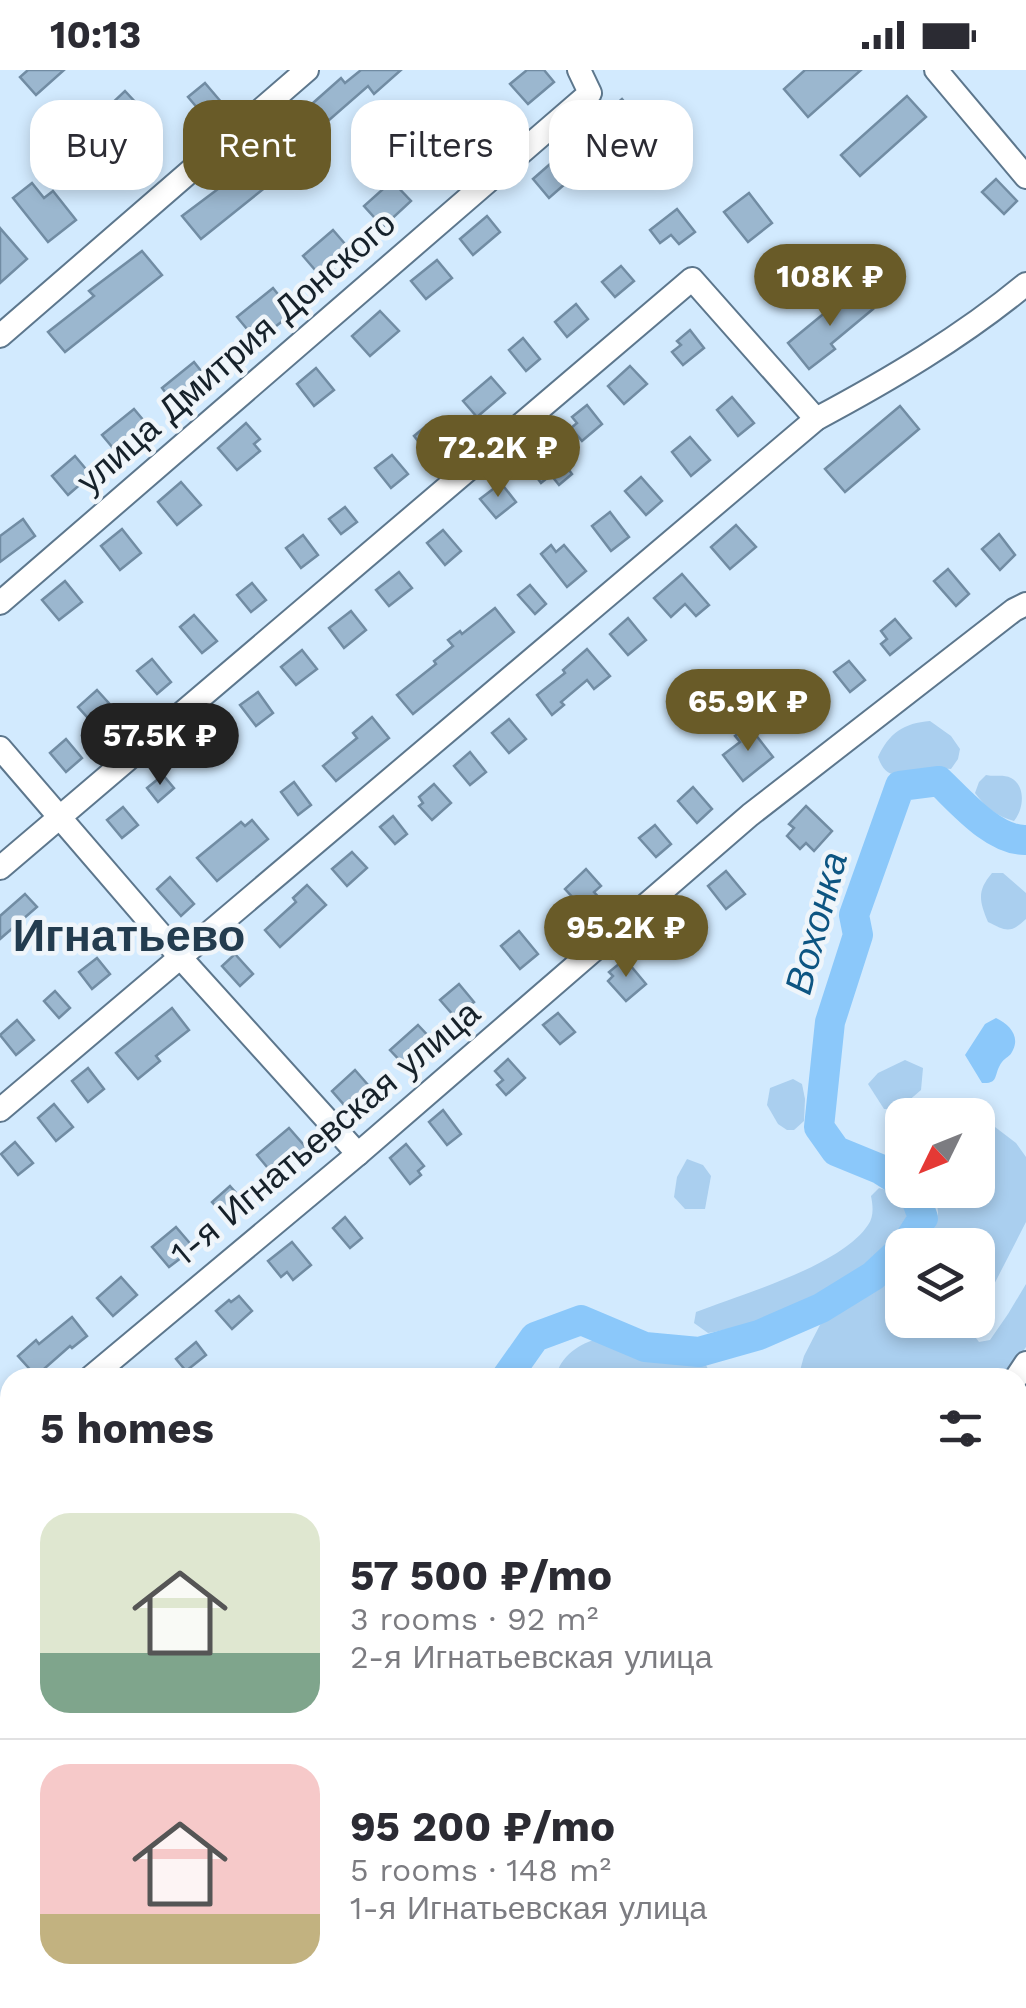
<!DOCTYPE html>
<html lang="en">
<head>
<meta charset="utf-8">
<style>
  body { margin:0; font-family:"Work Sans",sans-serif; background:#f2f2f3; color:#2b2b33; height:100vh; display:flex; flex-direction:column; font-size:38px; white-space:nowrap }
  * { box-sizing:border-box; margin:0 }
  p { font-size:32px; color:#7c7c81 }
  .icon { flex:none; width:55px; height:55px; fill:none; stroke:currentColor; stroke-width:2; stroke-linecap:round; stroke-linejoin:round }
  .map { position:relative; flex:1; overflow:hidden }
  .sheet { position:absolute; left:0px; top:1298px; width:1028px; height:642px; display:flex; flex-direction:column; background:#fff; border-radius:30px 30px 0 0; box-shadow:0 5px 15px #0003 }
  .sheet>* { flex:none }
  .hud { position:absolute; left:30px; top:30px; width:968px; height:90px; display:flex; gap:20px }
  .needle { width:65px; rotate:227deg }
  .tools { position:absolute; left:885px; top:1028px; display:grid; gap:20px }
  .tools a { display:grid; place-items:center; width:110px; height:110px; border-radius:20px; background:#fff; box-shadow:0 5px 15px #0003; font-size:50px }
  .price { position:absolute; translate:-50% -85px; padding:0 22px; border-radius:35px; background:#695b28; color:#fff; font-size:32px; line-height:65px; filter:drop-shadow(0 2px 5px #0008) }
  .price::after { content:''; position:absolute; left:50%; top:60px; width:30px; height:22px; margin-left:-15px; background:inherit; clip-path:polygon(0 0,100% 0,50% 100%) }
  .price.active { background:#222; color:#fff }
  ul { padding:0; list-style:none }
  li { display:flex; align-items:center; gap:30px; height:250px; padding:0 40px }
  li+li { border-top:2px solid #e1e1e2 }
  li span { display:grid; place-items:center; flex:none; width:280px; height:200px; border-radius:30px; color:#555 }
  li>.icon { margin-inline-start:auto }
  span .icon { width:120px; height:120px; fill:#fffc; stroke-width:1 }
  li b { font-size:42px }
  h2 { display:flex; justify-content:space-between; align-items:center; height:120px; padding:0 40px; font-size:42px }
  .chip { padding:0 35px; border-radius:30px; background:#fff; box-shadow:0 5px 15px #0003; font-size:35px; line-height:90px }
  .chip.active { background:#695b28; color:#fff }
  .status { display:flex; justify-content:space-between; align-items:center; height:70px; padding:0 50px; background:#fff; direction:ltr }
  .status svg { height:28px; fill:currentColor }
  .map>svg:first-child { display:block }
  .green { fill:#aacfef }
  .water { fill:#8bc8fa }
  .lines { fill:none; stroke-linecap:round; stroke-linejoin:round }
  .river { stroke:#8bc8fa; stroke-width:30 }
  .building { fill:#9bb7cf; stroke:#718ca3; stroke-width:2.5 }
  .minor-casing { stroke:#5d778d; stroke-width:26 }
  .minor { stroke:#fff; stroke-width:22 }
  .labels { text-anchor:middle; dominant-baseline:central; stroke-width:9; stroke-linejoin:round; paint-order:stroke }
  .street-label { font-size:35px; fill:#16212a; stroke:#eff5fa }
  .water-label { font-size:38px; font-style:italic; fill:#0d5582; stroke:#eff5fa }
  .district-label { font-size:45px; font-weight:bold; fill:#233c4f; stroke:#eff5fa }
</style>
</head>
<body>
<div class="status"><b>10:13</b><svg viewBox="0 0 49 12"><path d="M0 12V9h3v3zM5 12V6h3v6zM10 12V3h3v9zM15 12V0h3v12zM26 1h20v11H26zM47 4h2v5h-2z"/></svg></div>
<div class="map">
<svg width="1026" height="1938" viewBox="0 0 1026 1938">
  <rect width="100%" height="100%" fill="#d2eafe"/>
  <g class="green">
    <path d="M930,651L951,666L960,679L958,689L951,699C943,698 935,698 926,699C904,703 887,714 878,687C889,663 904,653 930,651Z"/>
    <path d="M986,705C995,707 1004,704 1011,708C1026,716 1024,739 1014,751C997,746 986,738 975,723L979,712Z"/>
    <path d="M992,803H1003L1026,823V849C1010,864 1006,861 988,852C979,830 977,821 992,803Z"/>
    <polygon points="905,990 923,998 921,1020 899,1039 884,1039 868,1014 878,1003"/>
    <polygon points="793,1009 802,1014 805,1029 804,1051 794,1060 787,1060 778,1054 767,1035 770,1018"/>
    <path d="M995,1057L1016,1073L1026,1087V1152L982,1238L973,1264L979,1272L990,1270L1008,1244L1026,1214V1277L1004,1307L798,1308L804,1286L821,1253L902,1195V1250H978V1175H924C939,1154 943,1144 931,1120H978V1059Z"/>
    <polygon points="687,1089 703,1095 711,1106 705,1139 685,1139 674,1127 677,1107"/>
    <path d="M879,1118L903,1125C904,1130 907,1135 907,1140C909,1174 839,1215 813,1229C785,1244 739,1258 708,1263L694,1253L696,1242C742,1224 841,1196 868,1155C874,1147 873,1136 871,1126Z"/>
    <path d="M600,1268L664,1293L703,1289L712,1307H556C560,1286 580,1273 600,1268Z"/>
    <polygon points="1018,1446 1026,1454 1026,1820 1018,1810"/>
    <rect x="0" y="1676" width="10" height="63"/>
    <polygon points="0,1795 10,1796 10,1859 0,1857"/>
    <polygon points="104,1930 228,1930 226,1938 101,1938"/>
    <polygon points="269,1930 359,1930 353,1938 271,1938"/>
  </g>
  <path class="water" d="M996,948C1009,954 1020,966 1013,980C1010,987 1006,987 1002,992C993,1004 1000,1014 982,1013L965,985L985,954Z"/>
  <g class="lines">
    <g class="river">
      <path d="M902,1113L880,1099L836,1081L819,1057L830,952L858,865L854,845L900,716L939,711C961,732 994,771 1026,770"/>
      <polyline points="906,1175 923,1148 913,1120"/>
      <polyline points="506,1308 535,1267 581,1250 645,1277 699,1282 759,1265 821,1238 873,1206 902,1179"/>
      <polyline points="0,1823 10,1825"/>
    </g>
  </g>
  <g class="building">
    <polygon points="28,0 64,0 36,25 20,7"/>
    <polygon points="361,0 401,0 374,24 368,16 328,51 313,33 341,8 345,13"/>
    <polygon points="527,0 544,0 554,12 528,34 510,14"/>
    <polygon points="805,0 861,0 808,47 784,19"/>
    <polygon points="205,13 222,33 205,47 188,27"/>
    <polygon points="125,21 137,34 120,49 109,36"/>
    <polygon points="907,26 926,47 860,106 841,85"/>
    <polygon points="622,29 646,58 627,74 604,44"/>
    <polygon points="452,54 476,81 457,97 451,91 443,99 425,78"/>
    <polygon points="558,87 574,106 549,128 533,109"/>
    <polygon points="250,95 267,116 201,169 182,146"/>
    <polygon points="996,109 1017,131 1004,144 982,122"/>
    <polygon points="392,111 411,131 383,157 364,136"/>
    <polygon points="32,113 44,128 53,121 76,150 48,172 13,128"/>
    <polygon points="749,123 772,153 748,172 724,142"/>
    <polygon points="677,139 695,162 679,174 671,165 660,173 650,160"/>
    <polygon points="487,146 500,162 473,185 460,169"/>
    <polygon points="0,158 27,189 0,213"/>
    <polygon points="333,160 352,182 322,208 303,186"/>
    <polygon points="142,181 162,205 65,282 48,262 94,226 89,221"/>
    <polygon points="437,190 452,208 426,229 411,211"/>
    <polygon points="621,196 634,211 615,227 602,212"/>
    <polygon points="273,218 293,243 267,263 262,257 252,265 237,247"/>
    <polygon points="855,218 873,239 831,274 835,279 809,299 788,273"/>
    <polygon points="576,234 588,249 567,267 555,252"/>
    <polygon points="380,241 399,261 370,286 352,266"/>
    <polygon points="690,260 704,278 683,295 672,282 681,275 677,271"/>
    <polygon points="523,268 540,289 526,301 509,280"/>
    <polygon points="194,292 209,311 176,336 162,318"/>
    <polygon points="630,296 647,314 624,334 608,316"/>
    <polygon points="316,298 334,320 314,336 297,314"/>
    <polygon points="491,307 505,323 477,347 463,331"/>
    <polygon points="732,327 754,353 738,366 717,340"/>
    <polygon points="587,335 602,354 582,371 571,358 577,353 572,347"/>
    <polygon points="900,336 919,359 845,422 825,399"/>
    <polygon points="134,339 150,358 118,384 102,365"/>
    <polygon points="432,351 448,372 430,386 414,366"/>
    <polygon points="246,353 260,369 254,374 260,381 237,400 218,378"/>
    <polygon points="690,367 710,390 691,406 672,382"/>
    <polygon points="547,371 572,404 559,415 551,405 541,413 523,389"/>
    <polygon points="392,385 408,404 391,418 375,398"/>
    <polygon points="75,386 91,405 68,425 52,406"/>
    <polygon points="641,407 662,431 646,445 625,421"/>
    <polygon points="181,412 201,435 177,455 158,432"/>
    <polygon points="501,413 516,432 496,448 480,429"/>
    <polygon points="345,437 357,452 341,464 329,449"/>
    <polygon points="610,442 629,467 611,481 592,456"/>
    <polygon points="23,449 35,466 0,492 0,466"/>
    <polygon points="736,455 756,477 730,499 711,477"/>
    <polygon points="122,459 141,483 120,500 101,476"/>
    <polygon points="443,460 461,481 445,495 427,473"/>
    <polygon points="999,464 1015,485 1000,500 982,479"/>
    <polygon points="303,465 318,485 301,498 286,478"/>
    <polygon points="551,475 556,482 564,475 586,501 567,517 541,484"/>
    <polygon points="948,499 969,524 956,536 934,511"/>
    <polygon points="399,502 412,518 389,536 376,520"/>
    <polygon points="682,504 709,535 696,546 685,534 671,547 654,528"/>
    <polygon points="65,511 82,532 59,550 42,530"/>
    <polygon points="252,513 266,530 251,542 237,525"/>
    <polygon points="530,515 546,534 535,544 518,525"/>
    <polygon points="495,538 514,562 413,644 397,625 436,594 434,591 453,576 448,570 460,561 462,564"/>
    <polygon points="351,541 366,560 344,578 329,558"/>
    <polygon points="194,545 217,571 202,583 180,557"/>
    <polygon points="628,548 646,570 628,585 610,564"/>
    <polygon points="895,549 911,568 890,585 881,574 887,569 881,561"/>
    <polygon points="587,579 610,606 594,619 587,610 561,632 564,635 552,645 537,625 565,603 563,600"/>
    <polygon points="302,580 317,599 296,615 281,597"/>
    <polygon points="152,589 171,612 157,624 137,601"/>
    <polygon points="849,591 865,610 850,622 834,602"/>
    <polygon points="97,620 125,651 106,668 78,637"/>
    <polygon points="258,622 273,643 256,656 240,635"/>
    <polygon points="802,625 818,646 804,657 788,636"/>
    <polygon points="372,647 389,668 336,711 323,696 357,668 353,663"/>
    <polygon points="509,649 526,669 509,683 492,663"/>
    <polygon points="748,655 773,687 743,711 723,685 740,672 735,666"/>
    <polygon points="207,665 221,679 206,694 192,679"/>
    <polygon points="66,669 82,688 66,702 50,683"/>
    <polygon points="470,682 486,702 470,715 454,696"/>
    <polygon points="163,705 174,718 158,732 147,718"/>
    <polygon points="294,712 311,735 298,745 281,722"/>
    <polygon points="434,714 451,733 432,750 419,736 423,733 419,727"/>
    <polygon points="693,717 712,739 697,753 678,731"/>
    <polygon points="806,736 832,761 814,781 806,773 800,779 787,766 794,758 789,754"/>
    <polygon points="123,737 138,755 122,768 107,750"/>
    <polygon points="393,746 407,764 395,774 380,757"/>
    <polygon points="252,750 268,769 217,811 197,788 241,752 245,756"/>
    <polygon points="655,755 671,774 656,787 639,768"/>
    <polygon points="352,782 367,798 347,816 332,799"/>
    <polygon points="586,799 601,816 594,822 602,831 588,844 565,819"/>
    <polygon points="726,801 745,824 726,839 708,816"/>
    <polygon points="170,807 194,834 181,846 157,819"/>
    <polygon points="307,815 326,835 280,877 265,860 296,832 293,828"/>
    <polygon points="25,824 37,837 0,869 0,846"/>
    <polygon points="680,845 696,863 672,884 656,865"/>
    <polygon points="519,861 538,884 520,899 501,876"/>
    <polygon points="235,884 253,904 240,916 222,896"/>
    <polygon points="97,888 110,904 92,919 79,902"/>
    <polygon points="625,889 646,914 626,931 608,911 613,906 609,902"/>
    <polygon points="459,914 474,932 469,936 474,943 461,954 440,930"/>
    <polygon points="55,921 70,938 59,948 44,931"/>
    <polygon points="172,938 189,960 156,986 160,991 138,1009 116,983"/>
    <polygon points="558,943 575,962 560,974 543,955"/>
    <polygon points="17,950 34,970 16,985 0,965"/>
    <polygon points="418,955 434,972 406,997 390,980"/>
    <polygon points="508,989 525,1008 506,1025 497,1015 503,1010 495,1001"/>
    <polygon points="88,998 104,1019 88,1032 72,1011"/>
    <polygon points="355,1000 376,1024 352,1044 332,1021"/>
    <polygon points="54,1034 73,1057 56,1071 38,1048"/>
    <polygon points="443,1040 461,1064 447,1075 429,1052"/>
    <polygon points="289,1058 309,1081 277,1109 257,1085"/>
    <polygon points="15,1072 33,1093 18,1105 1,1084"/>
    <polygon points="406,1074 424,1096 418,1101 421,1105 410,1114 390,1088"/>
    <polygon points="230,1116 245,1133 227,1149 212,1132"/>
    <polygon points="345,1147 362,1168 350,1178 333,1158"/>
    <polygon points="176,1157 194,1178 169,1197 152,1177"/>
    <polygon points="292,1172 311,1195 293,1210 287,1202 281,1207 268,1191"/>
    <polygon points="121,1207 137,1225 113,1246 97,1228"/>
    <polygon points="239,1226 252,1241 232,1259 216,1241 229,1230 231,1232"/>
    <polygon points="72,1247 87,1266 72,1278 70,1276 36,1306 18,1286 36,1270 39,1274"/>
    <polygon points="196,1272 206,1285 186,1301 176,1289"/>
  </g>
  <g class="lines">
    <g class="minor-casing">
      <g id="minor">
        <polyline points="936,0 1026,107"/>
        <polyline points="0,266 307,0"/>
        <polyline points="0,533 590,23 579,0"/>
        <polyline points="0,678 180,887 358,1084"/>
        <polyline points="0,798 692,209 816,349"/>
        <path d="M0,1040L816,349C889,310 962,267 1026,214"/>
        <polyline points="90,1308 358,1084 750,745 1014,540 1026,534"/>
        <polyline points="1016,1308 1026,1293"/>
        <polyline points="0,1383 10,1374"/>
      </g>
    </g>
    <use href="#minor" class="minor"/>
  </g>
  <g class="labels">
    <g class="street-label">
      <text transform="translate(236 282) rotate(-41)">улица Дмитрия Донского</text>
      <text transform="translate(325 1063) rotate(-40)">1-я Игнатьевская улица</text>
    </g>
    <g class="water-label">
      <text transform="translate(816 853) rotate(-75)">Вохонка</text>
    </g>
    <g class="district-label">
      <text x="129" y="865">Игнатьево</text>
    </g>
  </g>
</svg>
<div class="tools">
<a><svg class="needle" viewBox="-14 -14 28 28"><path d="M0-13l5 13h-10z" fill="#e53935"/><path d="M0 13l5-13h-10z" fill="#7c7c81"/></svg></a>
<a><svg class="icon" aria-label="layers" viewBox="0 0 24 24"><path d="M12 4l9 5-9 5-9-5zM3 14l9 5 9-5"/></svg></a>
</div>
<b class="price" style="left:830px;top:259px">108K ₽</b>
<b class="price" style="left:498px;top:430px">72.2K ₽</b>
<b class="price" style="left:748px;top:684px">65.9K ₽</b>
<b class="price active" style="left:160px;top:718px">57.5K ₽</b>
<b class="price" style="left:626px;top:910px">95.2K ₽</b>
<div class="hud">
<a class="chip">Buy</a>
<a class="chip active">Rent</a>
<a class="chip">Filters</a>
<a class="chip">New</a>
</div>
<section class="sheet">
<h2>5 homes<svg class="icon" aria-label="filters" viewBox="0 0 24 24"><path d="M4 7h16M4 17h16"/><circle cx="9" cy="7" r="2"/><circle cx="15" cy="17" r="2"/></svg></h2>
<ul>
<li><span style="background:linear-gradient(#dfe7d0 70%,#7fa58c 0)"><svg class="icon" aria-label="home" viewBox="0 0 24 24"><path d="M3 11l9-7 9 7M6 9v11h12V9"/></svg></span><div><b>57 500 ₽/mo</b><p>3 rooms · 92 m²</p><p>2-я Игнатьевская улица</p></div></li>
<li><span style="background:linear-gradient(#f6c9c9 75%,#c2b280 0)"><svg class="icon" aria-label="home" viewBox="0 0 24 24"><path d="M3 11l9-7 9 7M6 9v11h12V9"/></svg></span><div><b>95 200 ₽/mo</b><p>5 rooms · 148 m²</p><p>1-я Игнатьевская улица</p></div></li>
</ul>
</section>
</div>
</body>
</html>
